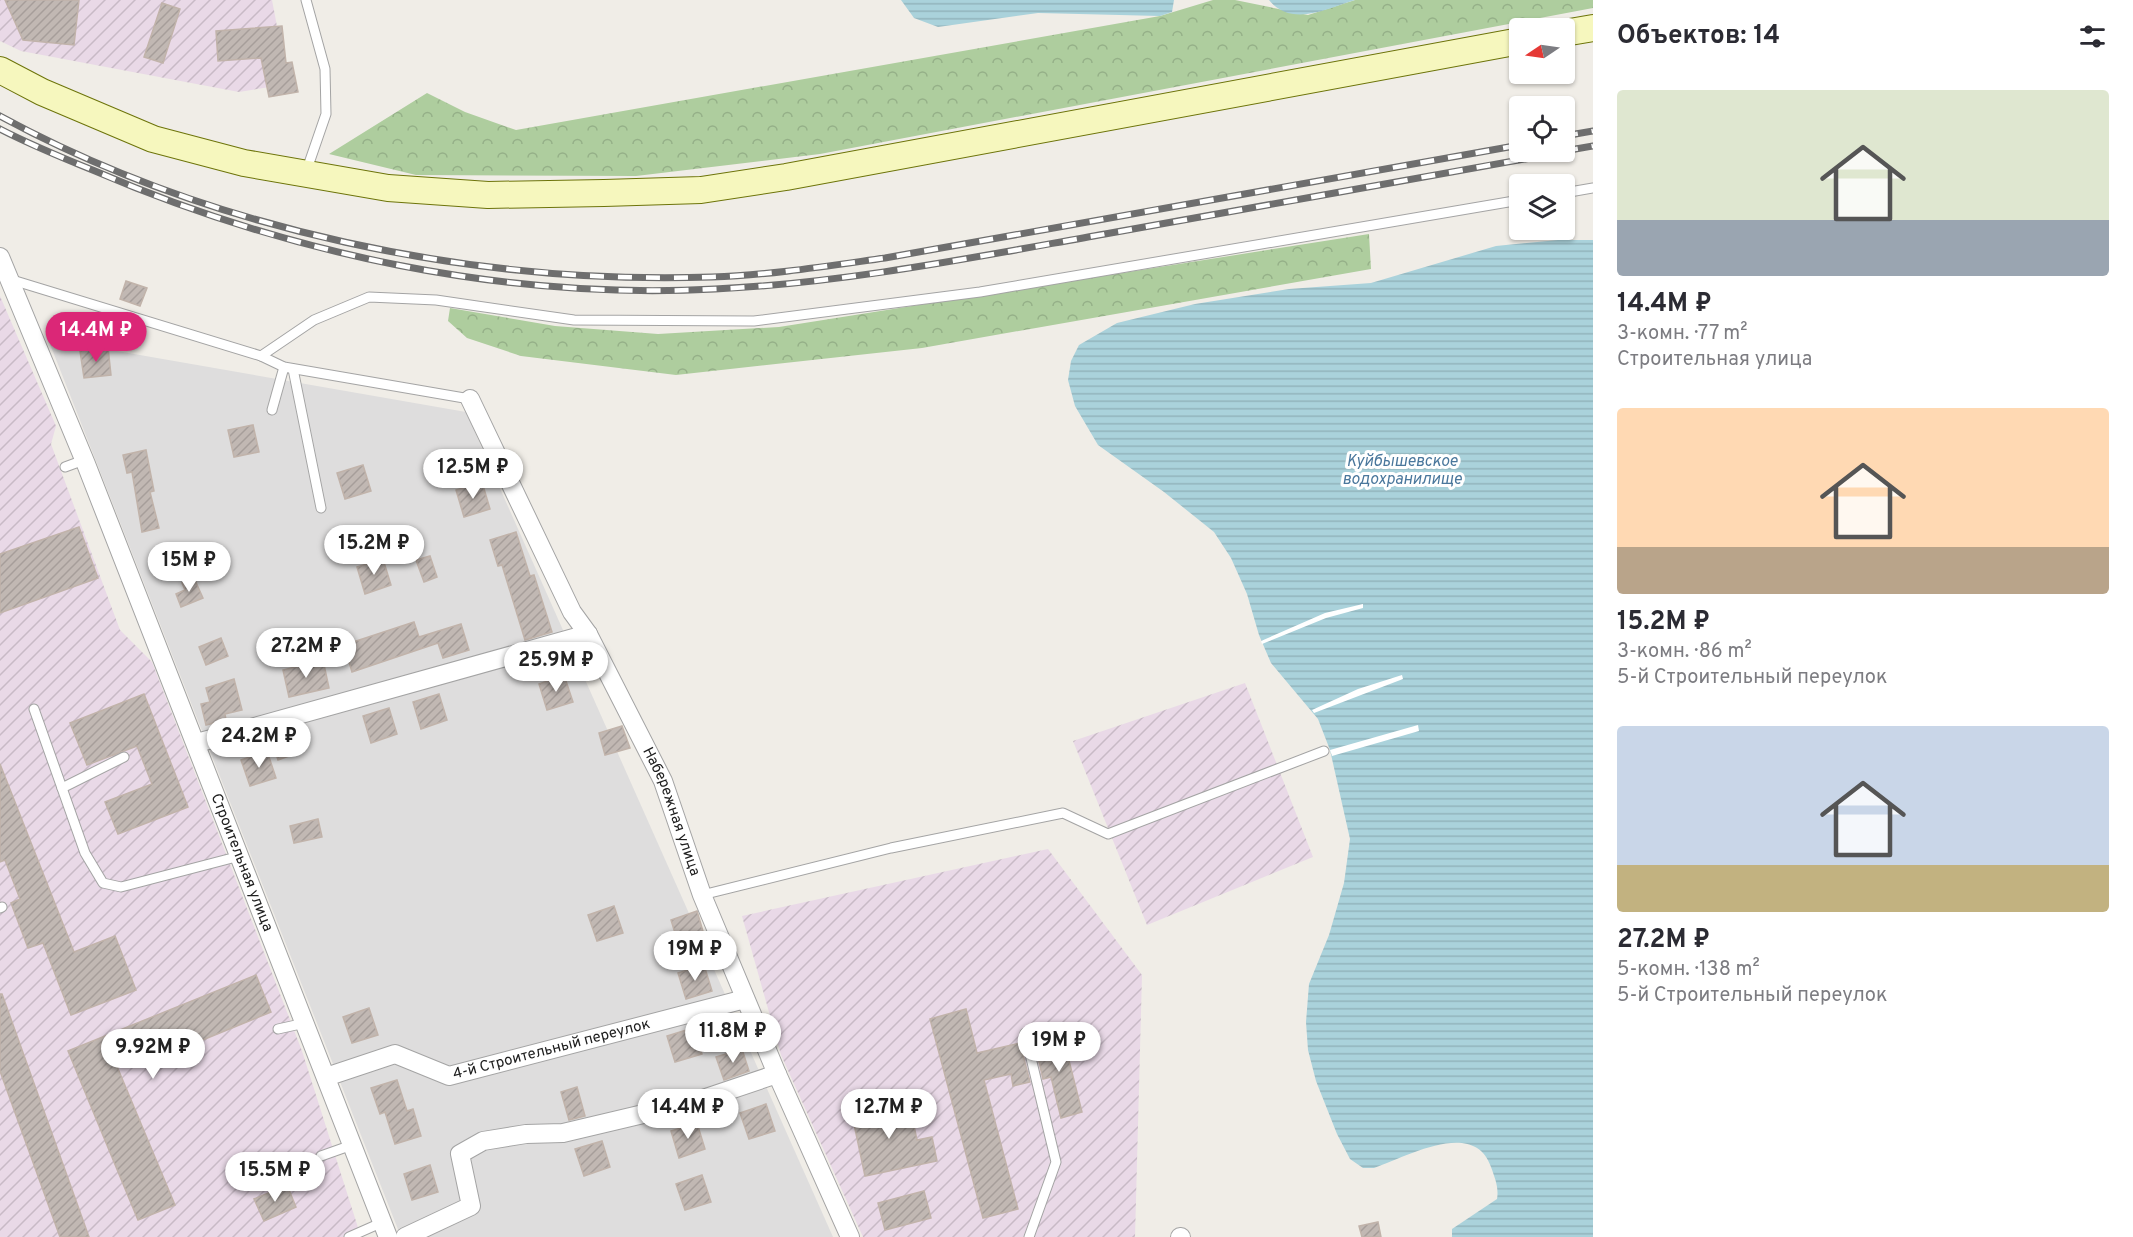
<!DOCTYPE html>
<html lang="ru">
<head>
<meta charset="utf-8">
<style>
  body { margin:0; font-family:Overpass,sans-serif; background:#f2f2f3; color:#2b2b33; height:100vh; display:flex; flex-direction:column; font-size:22px; white-space:nowrap }
  * { box-sizing:border-box; margin:0 }
  p { font-size:20px; color:#7c7c81 }
  .icon { flex:none; width:33px; height:33px; fill:none; stroke:currentColor; stroke-width:2; stroke-linecap:round; stroke-linejoin:round }
  .map { position:relative; flex:1; overflow:hidden }
  .side { display:flex; flex-direction:column; background:#fff; width:540px }
  .side>* { flex:none }
  .needle { width:39px; rotate:257deg }
  .buttons { position:absolute; left:1509px; top:18px; display:grid; gap:12px }
  .buttons a { display:grid; place-items:center; width:66px; height:66px; border-radius:6px; background:#fff; box-shadow:0 2px 4px #0004; font-size:30px }
  .price { position:absolute; translate:-50% -51px; padding:0 14px; border-radius:21px; background:#fff; color:#222; font-size:20px; line-height:39px; filter:drop-shadow(0 2px 3px #0008) }
  .price::after { content:''; position:absolute; left:50%; top:36px; width:18px; height:14px; margin-left:-9px; background:inherit; clip-path:polygon(0 0,100% 0,50% 100%) }
  .price.on { background:#db2777; color:#fff }
  ul { padding:0; list-style:none }
  li { display:grid; align-content:center; gap:12px; height:318px; padding:0 24px }
  li span { display:grid; place-items:center; height:186px; border-radius:6px; color:#555 }
  li>.icon { margin-inline-start:auto }
  span .icon { width:108px; height:108px; fill:#fffc; stroke-width:1 }
  li b { font-size:26px }
  h2 { display:flex; justify-content:space-between; align-items:center; height:72px; padding:0 24px; font-size:26px }
  main { display:flex; flex:1; min-height:0 }
  .map>svg:first-child { display:block }
  .residential { fill:#dedddd }
  .industrial { fill:url(#industrial-furrows) }
  .forest { fill:url(#forest-crowns) }
  .water { fill:url(#water-rules) }
  .pier { fill:#fff }
  .building { fill:url(#building-hatch); stroke:#c1b3aa; stroke-width:1.5 }
  .lines { fill:none; stroke-linecap:round; stroke-linejoin:round }
  .lane-casing { stroke:#a4a4a4; stroke-width:11 }
  .street-casing { stroke:#a4a4a4; stroke-width:20 }
  .secondary-casing { stroke:#6d740a; stroke-width:28 }
  .lane { stroke:#fff; stroke-width:9 }
  .street { stroke:#fff; stroke-width:18 }
  .secondary { stroke:#f6f7be; stroke-width:26 }
  .rail-casing { stroke:#6e6e6e; stroke-width:7 }
  .rail { stroke:#fff; stroke-width:4.5; stroke-dasharray:14; stroke-linecap:butt }
  .labels { text-anchor:middle; dominant-baseline:central; stroke-width:6; stroke-linejoin:round; paint-order:stroke }
  .street-label { font-size:15px; fill:#202020; stroke:#fff }
  .water-label { font-size:16px; font-style:italic; fill:#4a779c; stroke:#fff }
</style>
</head>
<body>
<main>
<div class="map">
<svg width="1593" height="1237" viewBox="0 0 1593 1237">
  <defs>
    <pattern id="industrial-furrows" width="10" height="10" patternUnits="userSpaceOnUse" patternTransform="scale(1.5)"><rect width="10" height="10" fill="#e9d9e7"/><path d="M-1 1l2-2M0 10L10 0M9 11l2-2" fill="none" stroke="#c8bac6"/></pattern>
    <pattern id="forest-crowns" width="20" height="18" patternUnits="userSpaceOnUse" patternTransform="scale(1.5)"><rect width="20" height="18" fill="#aecd9e"/><path d="M2 6a3 3 0 1 1 6 0M12 15a3 3 0 1 1 6 0" fill="none" stroke="#95b088"/></pattern>
    <pattern id="water-rules" width="6" height="5" patternUnits="userSpaceOnUse" patternTransform="scale(1.5)"><rect width="6" height="5" fill="#aad2db"/><path d="M0 2.5h6" fill="none" stroke="#92b4bc"/></pattern>
    <pattern id="building-hatch" width="6" height="6" patternUnits="userSpaceOnUse" patternTransform="scale(1.5)"><rect width="6" height="6" fill="#c1b8b3"/><path d="M-1 1l2-2M0 6l6-6M5 7l2-2" fill="none" stroke="#a69e9a"/></pattern>
  </defs>
  <rect width="100%" height="100%" fill="#f0ede7"/>
  <polygon class="residential" points="48,339 466,412 833,1237 401,1237"/>
  <g class="industrial">
    <polygon points="0,0 272,0 288,84 239,92 21,51 0,41"/>
    <polygon points="0,296 56,426 51,444 120,630 152,662 302,1051 361,1237 0,1237"/>
    <polygon points="1245,683 1313,857 1147,925 1073,741"/>
    <polygon points="1048,849 1142,975 1135,1237 863,1237 781,1055 742,916"/>
  </g>
  <g class="forest">
    <polygon points="1213,0 1235,0 1308,15 1355,0 1593,0 1593,8 820,154 636,176 416,175 329,154 427,93 465,112 516,130 1160,16"/>
    <polygon points="1369,234 1371,269 922,348 676,375 521,356 467,338 448,321 450,308 555,326 658,334 779,327"/>
  </g>
  <g class="water">
    <polygon points="901,0 1174,0 1172,12 1160,16 1038,13 938,27 914,18"/>
    <path d="M1269,0H1355C1328,8 1292,28 1269,0Z"/>
    <path d="M1558,240H1593V1237H1452V1229L1497,1199C1499,1188 1495,1178 1491,1167C1474,1118 1407,1157 1374,1168H1363L1350,1159L1337,1134L1316,1081L1308,1050L1306,1022L1309,984L1329,935L1344,883L1350,839L1330,750L1318,719L1271,663L1259,635L1247,594L1231,558L1214,532L1164,492L1098,445L1075,406L1068,380L1071,361L1079,345L1117,323L1195,304L1289,289L1371,283L1496,246Z"/>
  </g>
  <g class="pier">
    <polygon points="1363,604 1363,608 1326,618 1262,644 1261,641 1325,613"/>
    <polygon points="1402,675 1403,679 1314,713 1312,710 1358,689"/>
    <polygon points="1418,725 1419,731 1332,756 1330,750"/>
  </g>
  <g class="building">
    <polygon points="5,0 79,0 74,45 23,40"/>
    <polygon points="162,3 180,9 163,63 144,57"/>
    <polygon points="282,26 286,63 292,62 298,92 269,97 261,58 218,61 216,31"/>
    <polygon points="126,281 147,288 140,306 120,299"/>
    <polygon points="108,347 111,375 84,378 80,351"/>
    <polygon points="253,425 259,452 234,457 228,430"/>
    <polygon points="146,450 154,491 150,492 159,528 142,532 132,472 127,473 123,455"/>
    <polygon points="363,465 371,491 345,499 337,473"/>
    <polygon points="482,482 490,509 464,517 456,490"/>
    <polygon points="79,527 98,578 0,613 0,554"/>
    <polygon points="516,532 530,576 534,575 552,632 525,640 502,565 498,566 490,540"/>
    <polygon points="430,556 437,577 424,582 416,560"/>
    <polygon points="383,559 391,585 365,594 357,567"/>
    <polygon points="194,578 203,598 181,607 176,594 185,590 182,583"/>
    <polygon points="414,622 419,637 461,624 469,650 443,658 438,643 352,672 344,645"/>
    <polygon points="221,638 228,656 206,665 199,647"/>
    <polygon points="323,660 329,688 289,697 283,670"/>
    <polygon points="564,675 573,702 547,710 539,684"/>
    <polygon points="234,679 242,710 225,714 226,720 206,725 201,704 210,702 206,688"/>
    <polygon points="144,694 188,807 118,834 105,802 152,784 137,746 87,765 70,723"/>
    <polygon points="439,694 447,720 421,729 413,702"/>
    <polygon points="389,708 397,734 371,743 363,716"/>
    <polygon points="622,726 630,748 605,755 599,733"/>
    <polygon points="296,727 303,751 278,760 270,734"/>
    <polygon points="267,751 276,778 250,786 241,760"/>
    <polygon points="0,764 74,952 115,936 136,990 71,1015 43,943 28,948 11,903 20,899 5,860 0,862"/>
    <polygon points="318,819 322,837 294,843 290,826"/>
    <polygon points="614,906 623,933 597,941 588,915"/>
    <polygon points="697,911 705,938 679,946 671,920"/>
    <polygon points="704,965 712,991 686,999 678,973"/>
    <polygon points="256,975 271,1012 166,1055 162,1045 116,1064 175,1205 138,1220 68,1051"/>
    <polygon points="0,994 2,994 89,1237 60,1237 0,1071"/>
    <polygon points="369,1008 378,1035 352,1043 343,1017"/>
    <polygon points="966,1009 977,1053 1020,1043 1030,1082 1013,1086 1011,1074 984,1080 1018,1209 983,1218 930,1019"/>
    <polygon points="693,1028 702,1054 675,1062 667,1036"/>
    <polygon points="1062,1033 1082,1112 1061,1118 1051,1077 1043,1079 1034,1040"/>
    <polygon points="742,1049 749,1071 724,1080 716,1057"/>
    <polygon points="397,1080 407,1111 413,1109 421,1136 395,1144 385,1112 380,1114 371,1088"/>
    <polygon points="577,1087 585,1116 569,1120 561,1092"/>
    <polygon points="890,1101 893,1115 911,1112 917,1140 932,1137 937,1161 865,1176 851,1110"/>
    <polygon points="766,1104 775,1131 749,1139 740,1113"/>
    <polygon points="697,1123 705,1149 679,1158 671,1131"/>
    <polygon points="602,1141 610,1167 584,1176 575,1149"/>
    <polygon points="430,1165 438,1192 412,1200 404,1174"/>
    <polygon points="702,1175 711,1202 685,1210 676,1184"/>
    <polygon points="287,1185 296,1207 264,1221 254,1199"/>
    <polygon points="924,1191 931,1218 885,1230 878,1203"/>
    <polygon points="1378,1222 1381,1237 1362,1237 1359,1226"/>
  </g>
  <g class="lines">
    <g class="lane-casing">
      <g id="lane">
        <polyline points="306,0 325,69 326,114 306,172"/>
        <polyline points="1564,193 1593,188"/>
        <polyline points="9,279 261,356 284,367 470,399"/>
        <polyline points="261,356 314,320 369,297 436,300 574,320 754,321 980,292 1520,200"/>
        <polyline points="293,369 321,508"/>
        <polyline points="272,410 284,367"/>
        <polyline points="65,467 84,460"/>
        <polyline points="34,709 85,853 103,883 121,887 240,856"/>
        <polyline points="62,788 124,757"/>
        <polyline points="702,895 891,848 1063,813 1108,834 1324,751"/>
        <polyline points="0,908 2,907"/>
        <polyline points="278,1029 305,1023"/>
        <polyline points="1025,1033 1056,1162 1029,1237"/>
        <polyline points="321,1156 352,1145"/>
        <polyline points="349,1237 383,1222"/>
      </g>
    </g>
    <g class="street-casing">
      <g id="street">
        <path id="s1" d="M0,257L86,464L388,1237"/>
        <path id="s2" d="M470,399L572,612L588,634L663,781L702,895L777,1074L850,1237"/>
        <polyline points="197,743 588,634"/>
        <path id="s3" d="M326,1077L395,1054L449,1076L745,999"/>
        <polyline points="405,1237 471,1206 460,1154 483,1141 526,1134 563,1133 694,1102 777,1074"/>
        <polyline points="1180,1237 1181,1237"/>
      </g>
    </g>
    <g class="secondary-casing">
      <g id="secondary">
        <polyline points="1564,33 1593,28"/>
        <polyline points="0,70 42,92 153,139 244,163 388,188 488,195 604,193 701,190 786,177 1520,41"/>
      </g>
    </g>
    <use href="#lane" class="lane"/>
    <use href="#street" class="street"/>
    <use href="#secondary" class="secondary"/>
    <g class="rail-casing">
      <g id="rail">
        <path d="M0,116C210,230 474,285 712,277C770,275 827,266 885,258L1520,145"/>
        <path d="M0,129C31,145 63,158 95,171C288,254 505,300 715,289C846,283 975,257 1105,234C1258,207 1411,179 1564,152"/>
        <polyline points="1564,136 1593,131"/>
        <polyline points="1564,151 1593,146"/>
      </g>
    </g>
    <use href="#rail" class="rail"/>
  </g>
  <g class="labels">
    <g class="street-label">
      <text stroke="none"><textPath href="#s2" startOffset="460">Набережная улица</textPath></text>
      <text stroke="none"><textPath href="#s1" startOffset="652">Строительная улица</textPath></text>
      <text stroke="none"><textPath href="#s3" startOffset="237">4-й Строительный переулок</textPath></text>
    </g>
    <g class="water-label">
      <text x="1402" y="462">Куйбышевское<tspan x="1402" dy="18">водохранилище</tspan></text>
    </g>
  </g>
</svg>
<div class="buttons">
<a><svg class="needle" viewBox="-14 -14 28 28"><path d="M0-13l5 13h-10z" fill="#e53935"/><path d="M0 13l5-13h-10z" fill="#7c7c81"/></svg></a>
<a><svg class="icon" aria-label="locate" viewBox="0 0 24 24"><circle cx="12" cy="12" r="6"/><path d="M12 2v4M12 18v4M2 12h4M18 12h4"/></svg></a>
<a><svg class="icon" aria-label="layers" viewBox="0 0 24 24"><path d="M12 4l9 5-9 5-9-5zM3 14l9 5 9-5"/></svg></a>
</div>
<b class="price on" style="left:96px;top:363px">14.4M ₽</b>
<b class="price" style="left:473px;top:500px">12.5M ₽</b>
<b class="price" style="left:374px;top:576px">15.2M ₽</b>
<b class="price" style="left:189px;top:593px">15M ₽</b>
<b class="price" style="left:306px;top:679px">27.2M ₽</b>
<b class="price" style="left:556px;top:693px">25.9M ₽</b>
<b class="price" style="left:259px;top:769px">24.2M ₽</b>
<b class="price" style="left:695px;top:982px">19M ₽</b>
<b class="price" style="left:733px;top:1064px">11.8M ₽</b>
<b class="price" style="left:1059px;top:1073px">19M ₽</b>
<b class="price" style="left:153px;top:1080px">9.92M ₽</b>
<b class="price" style="left:688px;top:1140px">14.4M ₽</b>
<b class="price" style="left:889px;top:1140px">12.7M ₽</b>
<b class="price" style="left:275px;top:1203px">15.5M ₽</b>
</div>
<section class="side">
<h2>Объектов: 14<svg class="icon" aria-label="filters" viewBox="0 0 24 24"><path d="M4 7h16M4 17h16"/><circle cx="9" cy="7" r="2"/><circle cx="15" cy="17" r="2"/></svg></h2>
<ul>
<li><span style="background:linear-gradient(#dfe7d0 70%,#9aa5b1 0)"><svg class="icon" aria-label="home" viewBox="0 0 24 24"><path d="M3 11l9-7 9 7M6 9v11h12V9"/></svg></span><div><b>14.4M ₽</b><p>3-комн. · 77 m²</p><p>Строительная улица</p></div></li>
<li><span style="background:linear-gradient(#ffd9b3 75%,#b9a48a 0)"><svg class="icon" aria-label="home" viewBox="0 0 24 24"><path d="M3 11l9-7 9 7M6 9v11h12V9"/></svg></span><div><b>15.2M ₽</b><p>3-комн. · 86 m²</p><p>5-й Строительный переулок</p></div></li>
<li><span style="background:linear-gradient(#c9d6e8 75%,#c2b280 0)"><svg class="icon" aria-label="home" viewBox="0 0 24 24"><path d="M3 11l9-7 9 7M6 9v11h12V9"/></svg></span><div><b>27.2M ₽</b><p>5-комн. · 138 m²</p><p>5-й Строительный переулок</p></div></li>
</ul>
</section>
</main>
</body>
</html>
